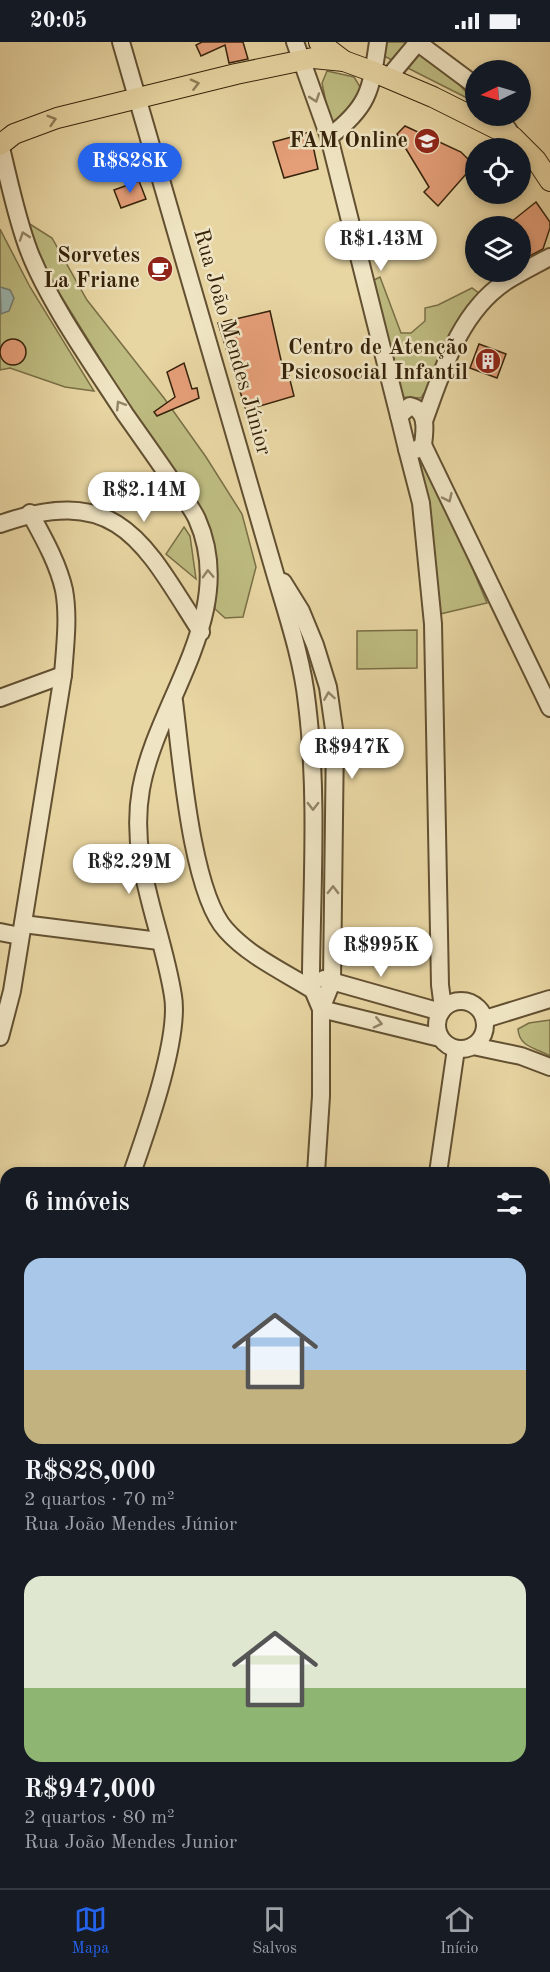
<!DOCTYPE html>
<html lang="pt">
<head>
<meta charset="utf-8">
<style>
  body { margin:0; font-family:"Old Standard TT",serif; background:#242831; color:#f1f3f6; height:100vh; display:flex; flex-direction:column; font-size:22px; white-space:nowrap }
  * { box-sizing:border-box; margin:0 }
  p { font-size:20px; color:#9ea1a6 }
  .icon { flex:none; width:33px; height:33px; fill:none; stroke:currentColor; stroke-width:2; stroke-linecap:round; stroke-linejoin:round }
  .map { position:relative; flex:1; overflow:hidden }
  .details { position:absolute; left:0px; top:1125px; width:550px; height:722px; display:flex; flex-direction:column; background:#171b24; border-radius:18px 18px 0 0; box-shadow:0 3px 9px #0003 }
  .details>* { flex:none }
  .needle { width:39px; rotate:265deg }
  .buttons { position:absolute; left:465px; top:18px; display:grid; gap:12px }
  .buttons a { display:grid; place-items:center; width:66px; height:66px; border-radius:50%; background:#171b24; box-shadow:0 3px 9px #0003; font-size:30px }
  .price { position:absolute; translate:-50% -51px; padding:0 14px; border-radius:21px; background:#fff; color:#222; font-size:20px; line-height:39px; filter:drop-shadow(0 2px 3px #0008) }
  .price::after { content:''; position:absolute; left:50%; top:36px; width:18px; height:14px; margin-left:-9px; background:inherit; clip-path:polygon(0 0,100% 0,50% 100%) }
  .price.active { background:#2563eb; color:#fff }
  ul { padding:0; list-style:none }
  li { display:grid; align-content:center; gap:12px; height:318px; padding:0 24px }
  li span { display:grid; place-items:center; height:186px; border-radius:18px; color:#555 }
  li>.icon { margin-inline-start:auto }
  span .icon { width:108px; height:108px; fill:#fffc; stroke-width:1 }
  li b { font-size:26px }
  h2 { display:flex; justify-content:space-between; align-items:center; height:72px; padding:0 24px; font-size:26px }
  .status { display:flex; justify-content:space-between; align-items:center; height:42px; padding:0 30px; background:#171b24; direction:ltr }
  .status svg { height:16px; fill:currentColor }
  .tabs { display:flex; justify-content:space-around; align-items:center; height:84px; border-top:2px solid #363941; background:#171b24; font-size:16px; color:#9ea1a6 }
  .tabs a { display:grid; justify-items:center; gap:3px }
  .tabs .active { color:#2563eb }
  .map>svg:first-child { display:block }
  .green { fill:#bdbb80; stroke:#7a6f46; stroke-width:1.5 }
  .water { fill:#9bb6b0; stroke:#737b6e; stroke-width:1.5 }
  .building { fill:#e49e78; stroke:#36230b; stroke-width:1.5 }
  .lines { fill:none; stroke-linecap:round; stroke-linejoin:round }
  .minor-casing { stroke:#625031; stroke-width:20 }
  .major-casing { stroke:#36230b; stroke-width:22 }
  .minor { stroke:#efe4c3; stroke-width:16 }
  .major { stroke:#e7d5a2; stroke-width:20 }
  .oneway { stroke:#8e7c56 }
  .oneway2 { stroke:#928467 }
  .labels { text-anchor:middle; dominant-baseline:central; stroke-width:5; stroke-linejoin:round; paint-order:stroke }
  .poi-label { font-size:22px; font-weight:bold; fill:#36230b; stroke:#efe4c3; text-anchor:end }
  .street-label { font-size:22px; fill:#36230b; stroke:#efe4c3 }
</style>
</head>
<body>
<div class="status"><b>20:05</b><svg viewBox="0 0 49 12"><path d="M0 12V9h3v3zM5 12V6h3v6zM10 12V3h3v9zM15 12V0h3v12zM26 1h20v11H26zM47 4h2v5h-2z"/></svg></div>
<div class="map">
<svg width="550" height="1846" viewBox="0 0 550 1846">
  <rect width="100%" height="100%" fill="#e7d5a2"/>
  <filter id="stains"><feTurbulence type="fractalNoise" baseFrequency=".00333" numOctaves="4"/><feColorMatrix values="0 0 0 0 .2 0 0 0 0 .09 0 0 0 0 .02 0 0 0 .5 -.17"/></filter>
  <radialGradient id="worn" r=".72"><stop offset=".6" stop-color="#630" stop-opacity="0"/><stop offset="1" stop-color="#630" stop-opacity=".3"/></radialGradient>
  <g class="green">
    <polygon points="381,0 408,0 448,30 475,60 382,13"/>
    <polygon points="327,29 354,35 362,48 351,69 331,85 322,41"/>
    <polygon points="25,179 52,196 87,258 164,356 206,415 242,472 256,525 243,575 225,576 215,567 216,528 210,494 48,233"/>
    <polygon points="0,187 30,245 94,349 65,345 10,326 0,328"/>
    <polygon points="380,235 401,291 411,291 425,279 425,266 438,263 472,246 484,255 421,356 400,355 370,240"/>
    <polygon points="426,421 429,424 487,561 440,572 420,430 421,422"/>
    <polygon points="184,485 190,494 196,537 166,512"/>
    <polygon points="417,588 417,626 357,627 357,589"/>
    <path d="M550,978V1014C536,1006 519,1005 518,987L529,981Z"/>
    <polygon points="550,1711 550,1846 467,1846 462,1841 544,1840 544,1715"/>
    <polygon points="231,1841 265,1841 266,1846 232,1846"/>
  </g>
  <polygon class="water" points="0,245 10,248 14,256 9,269 1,272"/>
  <g class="building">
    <polygon points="202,0 243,0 248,17 229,21 225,3 201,14 196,3"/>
    <polygon points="405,84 461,110 474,123 438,164 424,150 429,145 397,92"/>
    <polygon points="310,90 318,127 284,136 273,100"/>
    <polygon points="139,139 146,157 121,166 114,148"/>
    <polygon points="536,160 550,180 550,186 543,207 520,219 520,184 506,184"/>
    <polygon points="270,269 285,336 289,334 294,354 246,368 218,281"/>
    <circle cx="13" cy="310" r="13"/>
    <polygon points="479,302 506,312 497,336 470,326"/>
    <polygon points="184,321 192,347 197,346 199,356 157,374 154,370 175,355 167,330"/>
  </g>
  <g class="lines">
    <g class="minor-casing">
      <g id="minor">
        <path d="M121,0L272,521C285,567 302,614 307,662C318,751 312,842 311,931L313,948L321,967V1054L316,1131"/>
        <polyline points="295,0 329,95 399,374"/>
        <polyline points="417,0 476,44"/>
        <polyline points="388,36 418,0"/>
        <polyline points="499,74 513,95"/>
        <path d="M329,95C370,64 371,47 378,0"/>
        <path d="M0,102C9,138 16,175 29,209C49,261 94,324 125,372C142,396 159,420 176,445C183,455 192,466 197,477C239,571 157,658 141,747C128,821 162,883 173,954C180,996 147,1088 132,1131"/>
        <path d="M410,364C428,368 425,388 423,403L416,408L407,407L399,374Z"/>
        <path d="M424,379C442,330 459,271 505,240C519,231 535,223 550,215"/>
        <polyline points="423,403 550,666"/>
        <polyline points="407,407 421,461 433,582 440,943 443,966"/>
        <path d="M0,482C119,440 144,501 201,590"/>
        <polyline points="283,540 301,569 315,603 328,645 335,694 332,940 321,967"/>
        <polyline points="0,656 63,633"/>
        <path d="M174,659C181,714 191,850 226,888C249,914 284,930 313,948"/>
        <polyline points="23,882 159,899"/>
        <polyline points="0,890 20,894"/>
        <polyline points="324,937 441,970"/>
        <circle cx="461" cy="983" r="24"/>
        <polyline points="321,967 440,996"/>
        <polyline points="485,977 550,957"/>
        <path d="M0,995L12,949L63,633C65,605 69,575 64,548C58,521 43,495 30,471"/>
        <polyline points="473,1004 521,1014 550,1025"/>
        <polyline points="438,1131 456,1007"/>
        <polyline points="544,1199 550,1200"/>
        <polyline points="0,1262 6,1267"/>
        <polyline points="544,1372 550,1375"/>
        <polyline points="0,1457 6,1461"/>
        <polyline points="544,1537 550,1540"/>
        <polyline points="544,1639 550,1645"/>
        <polyline points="0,1773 6,1805"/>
        <polyline points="12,1840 13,1846"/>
        <polyline points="34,1846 38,1840"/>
      </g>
    </g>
    <g class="major-casing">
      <g id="major">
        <polyline points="319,0 344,19"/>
        <polyline points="0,103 14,92 57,76 236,32 313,16 344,19 374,30 433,55 513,95 536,118 550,139"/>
      </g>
    </g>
    <use href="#minor" class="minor"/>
    <use href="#major" class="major"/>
  </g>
  <defs><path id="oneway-chevron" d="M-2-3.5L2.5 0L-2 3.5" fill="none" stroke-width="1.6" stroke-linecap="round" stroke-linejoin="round" transform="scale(1.5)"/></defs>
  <g class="oneway">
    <use href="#oneway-chevron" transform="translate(195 42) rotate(-14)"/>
    <use href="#oneway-chevron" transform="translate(52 78) rotate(-17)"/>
  </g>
  <g class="oneway2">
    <use href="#oneway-chevron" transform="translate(315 56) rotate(71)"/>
    <use href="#oneway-chevron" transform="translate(24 194) rotate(-109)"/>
    <use href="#oneway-chevron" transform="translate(120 363) rotate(-122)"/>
    <use href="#oneway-chevron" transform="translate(448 456) rotate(65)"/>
    <use href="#oneway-chevron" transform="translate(208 532) rotate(-92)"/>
    <use href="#oneway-chevron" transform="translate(329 654) rotate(-99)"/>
    <use href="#oneway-chevron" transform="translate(313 764) rotate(90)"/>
    <use href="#oneway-chevron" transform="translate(333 848) rotate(-89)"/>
    <use href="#oneway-chevron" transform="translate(378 981) rotate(13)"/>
  </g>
  <defs>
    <g id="university-disc" transform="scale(1.35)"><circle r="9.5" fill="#8f2418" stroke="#efe4c3"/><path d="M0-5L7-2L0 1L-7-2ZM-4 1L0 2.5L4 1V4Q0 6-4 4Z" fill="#fff"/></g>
    <g id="cafe-disc" transform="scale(1.35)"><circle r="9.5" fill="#8f2418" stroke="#efe4c3"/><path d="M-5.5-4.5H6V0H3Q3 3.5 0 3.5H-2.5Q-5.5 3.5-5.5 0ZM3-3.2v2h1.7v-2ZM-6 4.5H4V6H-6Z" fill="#fff"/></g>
    <g id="building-disc" transform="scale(1.35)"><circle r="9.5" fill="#8f2418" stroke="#efe4c3"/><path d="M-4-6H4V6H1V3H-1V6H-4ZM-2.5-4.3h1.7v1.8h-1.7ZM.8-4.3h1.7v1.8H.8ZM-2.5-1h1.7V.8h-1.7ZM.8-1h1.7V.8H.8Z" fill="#fff"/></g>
  </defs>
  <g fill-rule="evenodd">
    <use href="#university-disc" x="427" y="99"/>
    <use href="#cafe-disc" x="160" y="227"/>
    <use href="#building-disc" x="488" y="319"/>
  </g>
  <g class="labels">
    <g class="poi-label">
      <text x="408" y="99">FAM Online</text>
      <text x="140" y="214">Sorvetes<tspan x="140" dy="25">La Friane</tspan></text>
      <text x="468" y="306">Centro de Atenção<tspan x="468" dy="25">Psicosocial Infantil</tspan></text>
    </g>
    <g class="street-label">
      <text transform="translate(232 300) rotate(74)">Rua João Mendes Júnior</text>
    </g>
  </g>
  <rect width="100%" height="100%" filter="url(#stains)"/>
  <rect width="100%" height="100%" fill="url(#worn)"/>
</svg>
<div class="buttons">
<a><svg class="needle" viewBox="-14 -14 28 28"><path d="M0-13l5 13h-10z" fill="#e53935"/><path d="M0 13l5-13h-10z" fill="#9ea1a6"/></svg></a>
<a><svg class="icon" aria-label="locate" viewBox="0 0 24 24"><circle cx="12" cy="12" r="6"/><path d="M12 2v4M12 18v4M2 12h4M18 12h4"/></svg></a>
<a><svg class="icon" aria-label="layers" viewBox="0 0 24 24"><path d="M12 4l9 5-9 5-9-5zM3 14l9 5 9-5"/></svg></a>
</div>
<b class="price active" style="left:130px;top:152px">R$828K</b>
<b class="price" style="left:381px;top:230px">R$1.43M</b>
<b class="price" style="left:144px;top:481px">R$2.14M</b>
<b class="price" style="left:352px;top:738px">R$947K</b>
<b class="price" style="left:129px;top:853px">R$2.29M</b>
<b class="price" style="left:381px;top:936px">R$995K</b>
<section class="details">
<h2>6 imóveis<svg class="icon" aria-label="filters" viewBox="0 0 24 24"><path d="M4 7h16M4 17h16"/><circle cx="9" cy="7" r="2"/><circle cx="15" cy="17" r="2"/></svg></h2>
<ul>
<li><span style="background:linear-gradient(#a9c7e8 60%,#c2b280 0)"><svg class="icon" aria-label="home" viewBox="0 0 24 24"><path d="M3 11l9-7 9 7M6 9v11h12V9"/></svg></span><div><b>R$828,000</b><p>2 quartos · 70 m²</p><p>Rua João Mendes Júnior</p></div></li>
<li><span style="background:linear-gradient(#dfe7d0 60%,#8fb573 0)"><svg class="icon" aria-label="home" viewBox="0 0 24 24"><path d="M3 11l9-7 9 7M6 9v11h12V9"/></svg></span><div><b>R$947,000</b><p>2 quartos · 80 m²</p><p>Rua João Mendes Junior</p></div></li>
</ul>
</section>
</div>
<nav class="tabs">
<a class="active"><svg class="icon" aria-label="map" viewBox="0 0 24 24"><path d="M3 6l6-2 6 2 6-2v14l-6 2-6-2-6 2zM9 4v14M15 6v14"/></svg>Mapa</a>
<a><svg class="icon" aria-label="saved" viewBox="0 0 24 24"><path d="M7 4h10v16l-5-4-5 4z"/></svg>Salvos</a>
<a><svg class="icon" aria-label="home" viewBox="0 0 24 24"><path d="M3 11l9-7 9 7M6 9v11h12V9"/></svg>Início</a>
</nav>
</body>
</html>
